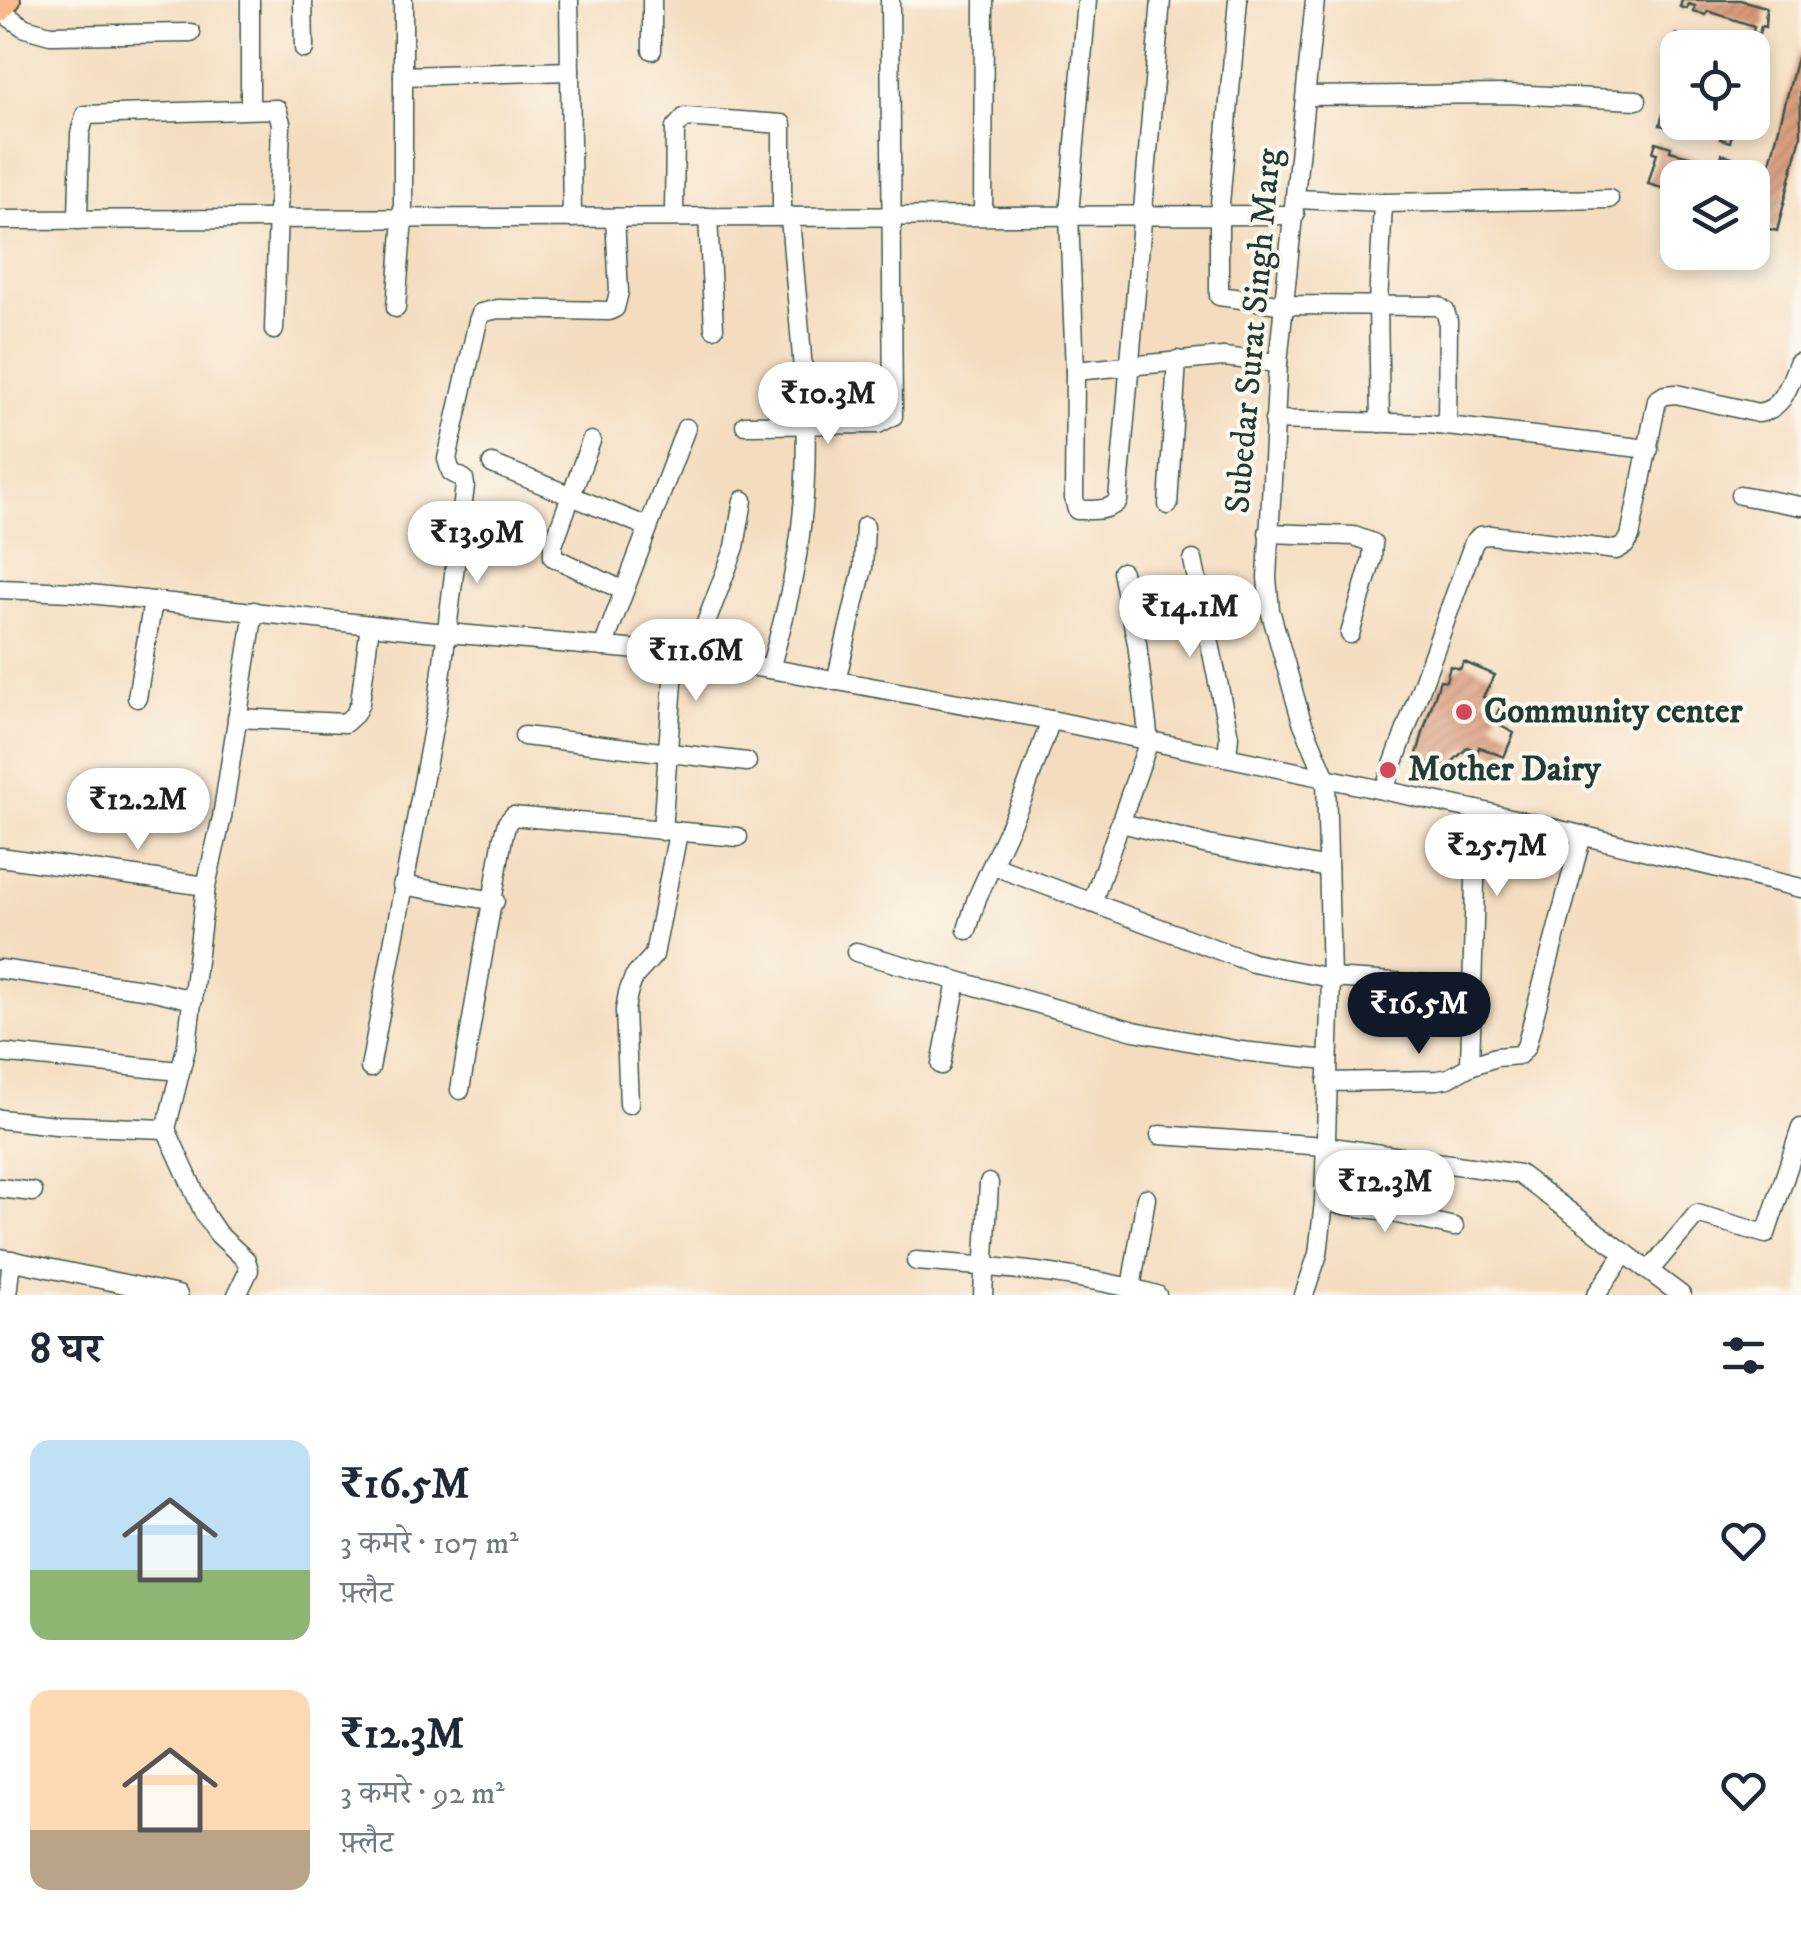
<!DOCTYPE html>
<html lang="hi">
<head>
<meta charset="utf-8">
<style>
  body { margin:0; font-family:"IM FELL DW Pica","Noto Serif Devanagari",serif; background:#f2f2f3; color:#1f2937; height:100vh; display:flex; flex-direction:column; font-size:38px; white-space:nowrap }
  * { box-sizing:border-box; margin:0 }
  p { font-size:32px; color:#747a83 }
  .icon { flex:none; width:55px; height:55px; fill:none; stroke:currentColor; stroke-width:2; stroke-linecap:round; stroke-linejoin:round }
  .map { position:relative; height:1295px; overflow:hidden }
  .sheet { display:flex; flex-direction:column; background:#fff; flex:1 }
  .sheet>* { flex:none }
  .buttons { position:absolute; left:1660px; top:30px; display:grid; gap:20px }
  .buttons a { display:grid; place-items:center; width:110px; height:110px; border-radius:20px; background:#fff; box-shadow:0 5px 15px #0003; font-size:50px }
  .price { position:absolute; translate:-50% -85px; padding:0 22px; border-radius:35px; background:#fff; color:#222; font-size:32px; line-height:65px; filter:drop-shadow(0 2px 5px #0008) }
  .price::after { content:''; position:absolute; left:50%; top:60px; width:30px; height:22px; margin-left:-15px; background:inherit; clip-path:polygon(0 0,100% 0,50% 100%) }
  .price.active { background:#111827; color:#fff }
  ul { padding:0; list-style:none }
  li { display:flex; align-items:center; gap:30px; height:250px; padding:0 30px }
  li span { display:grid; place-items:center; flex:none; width:280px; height:200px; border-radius:20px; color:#555 }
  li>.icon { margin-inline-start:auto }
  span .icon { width:120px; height:120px; fill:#fffc; stroke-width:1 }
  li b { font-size:42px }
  h2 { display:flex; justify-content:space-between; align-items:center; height:120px; padding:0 30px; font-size:42px }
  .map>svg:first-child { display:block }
  .building { fill:url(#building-hatch) }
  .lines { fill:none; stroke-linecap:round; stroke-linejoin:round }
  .minor-casing { stroke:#3f5549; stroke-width:21 }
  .major-casing { stroke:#3f5549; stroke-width:26 }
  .minor { stroke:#fff; stroke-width:18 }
  .major { stroke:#fabb8c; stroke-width:22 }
  .poi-dot { fill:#d1495b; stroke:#fbf7ec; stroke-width:4 }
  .labels { text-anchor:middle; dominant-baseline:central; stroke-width:8; stroke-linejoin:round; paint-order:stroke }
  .street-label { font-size:35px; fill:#1f3d34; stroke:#fbf7ec }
  .poi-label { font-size:35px; font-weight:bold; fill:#1f3d34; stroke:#fbf7ec; text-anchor:start }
</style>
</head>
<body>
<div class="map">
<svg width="1801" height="1295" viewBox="0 0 1801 1295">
  <defs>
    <pattern id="building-hatch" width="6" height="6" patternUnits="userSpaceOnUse" patternTransform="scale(2.5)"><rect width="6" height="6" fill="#d89475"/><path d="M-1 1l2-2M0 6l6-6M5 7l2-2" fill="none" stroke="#af7a61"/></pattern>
  </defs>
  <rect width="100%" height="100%" fill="#fbf7ec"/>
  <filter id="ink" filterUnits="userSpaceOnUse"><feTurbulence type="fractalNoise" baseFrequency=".01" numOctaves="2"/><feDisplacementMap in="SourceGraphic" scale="20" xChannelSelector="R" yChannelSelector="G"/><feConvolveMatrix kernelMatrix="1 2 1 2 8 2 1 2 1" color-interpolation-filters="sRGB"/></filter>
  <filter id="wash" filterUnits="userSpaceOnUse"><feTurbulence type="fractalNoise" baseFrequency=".0048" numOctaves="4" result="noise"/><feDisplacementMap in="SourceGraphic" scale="40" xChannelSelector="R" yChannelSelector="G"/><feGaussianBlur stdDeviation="2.25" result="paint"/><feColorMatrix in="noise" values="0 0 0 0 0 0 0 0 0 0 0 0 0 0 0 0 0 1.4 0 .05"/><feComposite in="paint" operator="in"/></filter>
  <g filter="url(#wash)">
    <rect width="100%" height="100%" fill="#f4ddbf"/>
    <g id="blocks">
      <g class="building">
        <polygon points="1682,0 1740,0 1766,7 1765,27 1761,26 1759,34 1753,32 1754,26 1708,11 1706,15 1694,12 1695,6 1689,4 1687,9 1680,7"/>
        <polygon points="1676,34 1726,46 1726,48 1678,48 1678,57 1671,55"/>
        <polygon points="1800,46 1801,136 1777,231 1754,225"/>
        <polygon points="1676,87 1678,122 1731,122 1734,125 1730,142 1720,139 1721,135 1670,122 1668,127 1660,125 1665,106 1671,108"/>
        <polygon points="1656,142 1671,147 1670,151 1720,164 1722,154 1732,157 1731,164 1744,168 1742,178 1702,178 1679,171 1677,180 1668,177 1665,189 1648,184 1657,153 1653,152"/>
        <polygon points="1464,662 1495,675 1483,697 1502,703 1493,722 1514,733 1504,757 1479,747 1477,753 1468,747 1448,766 1434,765 1416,758 1424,729 1440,680 1446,681 1450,666 1460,669"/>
      </g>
    </g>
  </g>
  <g filter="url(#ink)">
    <use href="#blocks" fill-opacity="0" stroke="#3f5549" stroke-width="2.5"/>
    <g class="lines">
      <g class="minor-casing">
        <g id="minor">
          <polyline points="250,0 250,108"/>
          <polyline points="303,0 304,49"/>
          <polyline points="569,0 572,218"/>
          <path d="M1087,0L1069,215L1075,371L1074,498L1077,510C1091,510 1108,512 1118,501L1161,0"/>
          <polyline points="1238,0 1219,215 1219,296 1286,305 1438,306 1445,311 1448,321 1447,425"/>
          <polyline points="0,11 25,28 50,35 191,33"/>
          <polyline points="652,50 652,0"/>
          <polyline points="403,76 570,71"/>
          <polyline points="1307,96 1507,94 1637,100"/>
          <polyline points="1297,199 1383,203 1609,199"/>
          <polyline points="983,215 984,0"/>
          <polyline points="674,216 675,128 685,117 782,124 782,216"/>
          <polyline points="708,217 714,328"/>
          <polyline points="0,220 1295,215"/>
          <polyline points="78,220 80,134 85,115 277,109 281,123 274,330"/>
          <polyline points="396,308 403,218 403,0"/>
          <polyline points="1075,371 1223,357 1278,363"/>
          <polyline points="1274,420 1429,424 1649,449"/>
          <polyline points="1380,423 1378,305 1383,203"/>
          <polyline points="745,425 878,424 893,416 890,0"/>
          <polyline points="591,441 553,545 553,557 624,591"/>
          <polyline points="492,464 648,527"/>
          <polyline points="1740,495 1801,506"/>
          <polyline points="1168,505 1177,360"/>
          <polyline points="1268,533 1354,536 1373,543 1372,559 1350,634"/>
          <polyline points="1193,560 1229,736 1227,757"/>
          <polyline points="0,589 72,592 425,631 650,651 789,672 1051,720 1477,810 1801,888"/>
          <polyline points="603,647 686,428"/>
          <polyline points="693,657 735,547 743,500"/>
          <path d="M770,669C784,619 797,570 802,518C813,419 797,315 790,216"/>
          <polyline points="836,681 863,568 865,526"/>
          <polyline points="137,698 153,601"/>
          <polyline points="237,718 345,723 355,714 360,703 370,625"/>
          <polyline points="524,736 747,762"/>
          <path d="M1384,790L1474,542L1480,536L1490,535L1616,550L1625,545L1630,537L1657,400L1665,395L1676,394L1758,413C1784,409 1789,385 1798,363"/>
          <polyline points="1122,823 1208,845 1328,868"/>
          <polyline points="662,831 675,655"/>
          <polyline points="0,857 206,886"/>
          <polyline points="994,866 1253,963 1331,978 1471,987"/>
          <polyline points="402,885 495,901"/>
          <polyline points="1092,903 1149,741 1137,643 1122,572"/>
          <polyline points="967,930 977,898 1023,797 1051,720"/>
          <polyline points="856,952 1134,1031 1241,1051 1327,1060"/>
          <polyline points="0,969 150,990 193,1000"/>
          <polyline points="0,1053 179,1071"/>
          <polyline points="941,1065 957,981"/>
          <polyline points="1470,1066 1496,1057 1519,1055 1526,1047 1582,835"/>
          <polyline points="370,1068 438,702 465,486 464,479 451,472 447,459 478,321 481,313 498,309 609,311 615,308 619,292 615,218"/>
          <polyline points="1327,1082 1437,1080 1449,1078 1470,1066 1477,810"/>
          <polyline points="460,1090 503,837 507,823 513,816 738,837"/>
          <polyline points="629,1104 625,1010 628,993 634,977 654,955 678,833"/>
          <polyline points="0,1119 56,1125 166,1129 187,1044 206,886 222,817 254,611"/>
          <polyline points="166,1129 205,1215 218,1234 246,1260 249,1270 237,1295"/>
          <polyline points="1160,1135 1325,1146 1519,1174 1681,1295"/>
          <polyline points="0,1188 33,1192"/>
          <polyline points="1324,1202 1380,1210 1454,1227"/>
          <polyline points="0,1258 178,1295"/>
          <path d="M916,1261C995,1267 1080,1273 1157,1295"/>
          <polyline points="1649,1271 1697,1214 1766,1234 1801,1128"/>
          <polyline points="1131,1288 1146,1198"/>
          <polyline points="8,1295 12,1260"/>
          <polyline points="983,1295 989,1183"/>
          <polyline points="1304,1295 1318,1254 1324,1202 1331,978 1326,778 1301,719 1270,610 1267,578 1278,363 1315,0"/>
          <polyline points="1596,1295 1625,1253"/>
        </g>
      </g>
      <g class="major-casing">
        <polyline id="major" points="0,11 9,0"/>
      </g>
      <use href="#minor" class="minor"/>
      <use href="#major" class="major"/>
    </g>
  </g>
  <g class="poi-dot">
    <circle cx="1464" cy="712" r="10"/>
    <circle cx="1388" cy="770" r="10"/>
  </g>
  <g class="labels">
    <g class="street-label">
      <text transform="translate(1254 331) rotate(-85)">Subedar Surat Singh Marg</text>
    </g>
    <g class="poi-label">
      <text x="1484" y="712">Community center</text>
      <text x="1408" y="770">Mother Dairy</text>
    </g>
  </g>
</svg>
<div class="buttons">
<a><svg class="icon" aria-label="locate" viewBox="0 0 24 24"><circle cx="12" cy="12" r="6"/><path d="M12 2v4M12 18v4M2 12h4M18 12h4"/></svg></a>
<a><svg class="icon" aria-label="layers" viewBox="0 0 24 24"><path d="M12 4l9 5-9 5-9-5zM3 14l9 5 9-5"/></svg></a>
</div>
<b class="price" style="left:828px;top:447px">₹10.3M</b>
<b class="price" style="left:477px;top:586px">₹13.9M</b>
<b class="price" style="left:1190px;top:660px">₹14.1M</b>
<b class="price" style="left:696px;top:704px">₹11.6M</b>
<b class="price" style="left:138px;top:853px">₹12.2M</b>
<b class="price" style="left:1497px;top:899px">₹25.7M</b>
<b class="price active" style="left:1419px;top:1057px">₹16.5M</b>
<b class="price" style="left:1385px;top:1235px">₹12.3M</b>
</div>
<section class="sheet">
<h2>8 घर<svg class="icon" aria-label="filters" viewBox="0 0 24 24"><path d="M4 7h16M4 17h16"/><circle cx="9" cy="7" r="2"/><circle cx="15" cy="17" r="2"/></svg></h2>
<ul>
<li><span style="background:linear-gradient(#bfe0f5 65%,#8fb573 0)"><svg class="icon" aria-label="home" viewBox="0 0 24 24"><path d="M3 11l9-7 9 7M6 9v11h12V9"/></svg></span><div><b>₹16.5M</b><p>3 कमरे · 107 m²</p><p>फ़्लैट</p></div><svg class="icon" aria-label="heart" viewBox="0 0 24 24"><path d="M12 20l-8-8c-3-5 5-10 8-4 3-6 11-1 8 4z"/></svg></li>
<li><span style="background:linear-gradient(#ffd9b3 70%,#b9a48a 0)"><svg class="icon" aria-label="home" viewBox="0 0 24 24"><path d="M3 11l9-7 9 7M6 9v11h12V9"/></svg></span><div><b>₹12.3M</b><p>3 कमरे · 92 m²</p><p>फ़्लैट</p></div><svg class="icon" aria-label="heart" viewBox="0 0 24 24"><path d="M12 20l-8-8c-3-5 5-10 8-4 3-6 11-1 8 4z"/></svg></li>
</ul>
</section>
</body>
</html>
